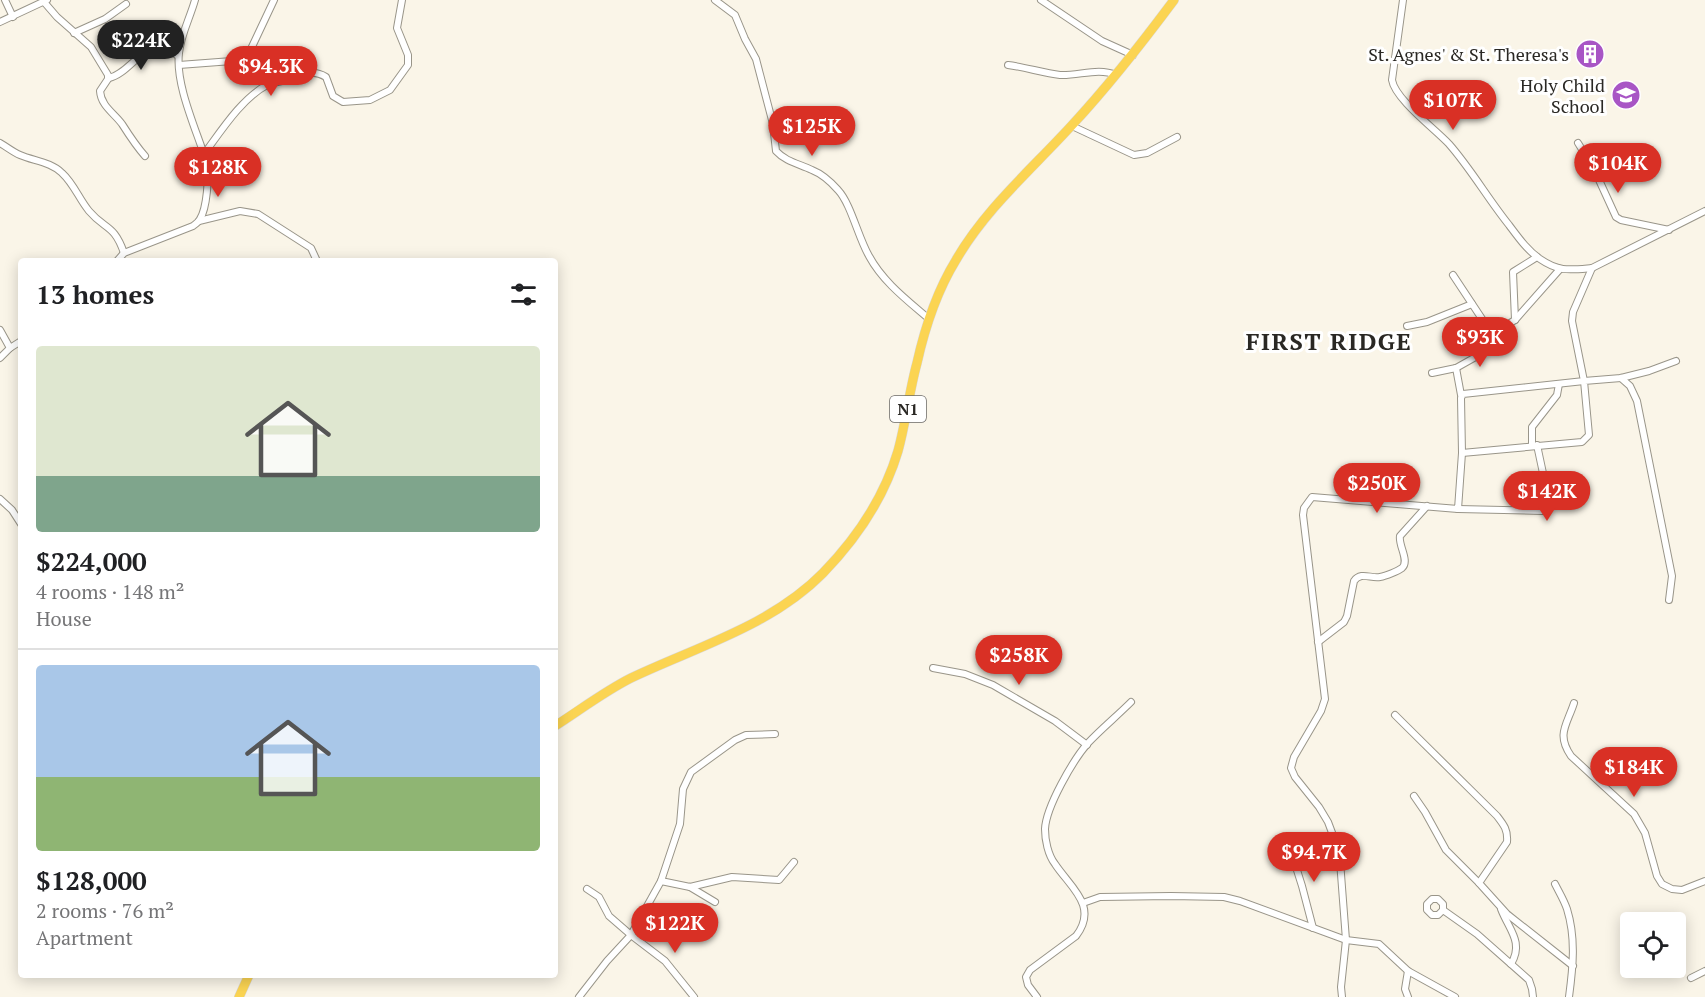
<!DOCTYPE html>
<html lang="en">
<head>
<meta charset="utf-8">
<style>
  body { margin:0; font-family:"PT Serif",serif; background:#f2f2f2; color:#202124; height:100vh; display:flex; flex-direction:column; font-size:22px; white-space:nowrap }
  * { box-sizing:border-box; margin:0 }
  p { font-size:20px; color:#757577 }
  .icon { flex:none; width:33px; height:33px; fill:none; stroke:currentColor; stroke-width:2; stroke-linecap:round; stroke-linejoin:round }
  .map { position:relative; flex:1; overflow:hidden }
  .panel { position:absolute; left:18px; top:258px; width:540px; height:720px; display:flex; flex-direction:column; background:#fff; border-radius:6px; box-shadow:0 3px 15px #0003 }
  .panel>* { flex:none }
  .fabs { position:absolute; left:1620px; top:912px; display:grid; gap:12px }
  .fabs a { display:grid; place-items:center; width:66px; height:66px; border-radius:6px; background:#fff; box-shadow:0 3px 15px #0003; font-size:30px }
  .price { position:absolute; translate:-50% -51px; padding:0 14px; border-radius:21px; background:#d93025; color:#fff; font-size:20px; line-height:39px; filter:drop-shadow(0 2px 3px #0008) }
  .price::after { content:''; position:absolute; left:50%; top:36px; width:18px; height:14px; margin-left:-9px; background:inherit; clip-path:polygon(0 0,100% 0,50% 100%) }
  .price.selected { background:#222; color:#fff }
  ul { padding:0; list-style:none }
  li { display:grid; align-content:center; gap:12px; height:318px; padding:0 18px }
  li+li { border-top:2px solid #e0e0e0 }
  li span { display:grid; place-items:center; height:186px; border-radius:6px; color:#555 }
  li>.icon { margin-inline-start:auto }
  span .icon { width:108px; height:108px; fill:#fffc; stroke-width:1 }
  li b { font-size:26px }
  h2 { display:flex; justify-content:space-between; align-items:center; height:72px; padding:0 18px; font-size:26px }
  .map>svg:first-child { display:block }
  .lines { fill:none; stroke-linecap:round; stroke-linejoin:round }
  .minor-casing { stroke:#999589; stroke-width:8 }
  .trunk-casing { stroke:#d9d8d8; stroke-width:10 }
  .minor { stroke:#fff; stroke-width:6 }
  .trunk { stroke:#fbd452; stroke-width:9 }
  .labels { text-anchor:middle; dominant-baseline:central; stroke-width:6; stroke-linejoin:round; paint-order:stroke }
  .shield { fill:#fff; stroke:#6a6866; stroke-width:1.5 }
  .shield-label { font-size:16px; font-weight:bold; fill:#2a2824 }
  .poi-label { font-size:18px; fill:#2a2824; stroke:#fff; text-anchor:end }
  .district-label { font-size:24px; font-weight:bold; letter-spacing:1.5px; fill:#2a2824; stroke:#fff }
</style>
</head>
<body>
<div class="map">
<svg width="1705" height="997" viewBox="0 0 1705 997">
  <rect width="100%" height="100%" fill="#faf5e8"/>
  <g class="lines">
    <g class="minor-casing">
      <g id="minor">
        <polyline points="5,0 13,17"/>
        <path d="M715,0L735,15L745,39L756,59L773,124L776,151C786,162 800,164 812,170C822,174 831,182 838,190C851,204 858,237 869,256C883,282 907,300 929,319"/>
        <polyline points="1041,0 1102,41 1133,55"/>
        <path d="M1403,0L1392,80C1395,99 1435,129 1449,144C1471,169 1488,199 1509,225C1518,237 1527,250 1540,259C1559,272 1569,270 1592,268"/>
        <path d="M44,2L57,17L91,47L108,75V79L100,91C101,106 114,113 122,124C129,135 136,146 145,156"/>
        <polyline points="0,22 47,0"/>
        <polyline points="74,33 105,19 126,4"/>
        <polyline points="179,65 232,61 241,59 250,51 274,0"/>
        <path d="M1008,65C1025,67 1043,73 1060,75C1079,76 1098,67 1116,75"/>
        <path d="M109,78C128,74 141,46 162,47C168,48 174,53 178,56"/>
        <polyline points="1072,126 1134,155 1147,153 1177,137"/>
        <path d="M0,143C7,147 13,152 20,155C34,161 51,162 62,173C74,184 79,199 89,211C105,230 114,224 124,253"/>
        <polyline points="1578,143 1594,169 1616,217 1621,220 1669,230"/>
        <path d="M204,154C221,131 242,98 267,85C275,81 283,82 290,79C303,74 313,69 326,77L333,96L343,102L370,100L390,90L408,65V55L397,28L402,0"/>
        <polyline points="199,221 240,211 258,214 311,248 317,261"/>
        <path d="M117,261L124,253L193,226C195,224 199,222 200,219C207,208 209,177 207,164C198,133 175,86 179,53C181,34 190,18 195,0"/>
        <polyline points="1515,320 1513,272 1537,257"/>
        <polyline points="1407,326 1427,322 1472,304"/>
        <polyline points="0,330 10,348"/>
        <polyline points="1492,334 1515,320 1560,269"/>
        <polyline points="0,358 10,348 21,341"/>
        <polyline points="1456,368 1461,395"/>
        <polyline points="1432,373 1456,368 1488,350 1493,340 1492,334 1453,275"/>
        <polyline points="1621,378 1630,386 1637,401 1672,576 1669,600"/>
        <polyline points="1532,446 1532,427 1557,395 1559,384"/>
        <polyline points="1462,453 1582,442 1589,435 1584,381 1621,378 1649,371 1676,361"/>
        <polyline points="0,499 12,510 21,524"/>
        <polyline points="1458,509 1543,511 1550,506 1537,445"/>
        <path d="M1318,642L1344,622L1347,616L1354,581C1361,571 1371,579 1380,577C1386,576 1398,571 1402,568C1410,561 1398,545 1400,536L1427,506"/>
        <polyline points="933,668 965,674 993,685 1055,721 1087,745"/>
        <path d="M1574,703C1567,725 1556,734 1571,756L1634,814L1645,833L1657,876L1662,884L1672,889L1682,890L1705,881"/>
        <path d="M1395,715L1497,816C1504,825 1508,830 1507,842L1479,883L1507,914L1573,966"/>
        <polyline points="1414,796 1425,812 1446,850 1479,883"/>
        <polyline points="1284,852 1296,867 1302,886 1313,928"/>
        <polyline points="661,881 690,887 732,877 779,880 794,862"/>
        <path d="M1555,884C1559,892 1564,900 1567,909C1576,938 1573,967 1569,997"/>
        <polyline points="690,887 715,902"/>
        <polyline points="587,889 599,897 609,916 631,935 665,961 694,997"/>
        <polyline points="1083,903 1100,897 1171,896 1224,897 1240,901 1346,940 1379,944 1408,971 1455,997"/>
        <path d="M1501,909C1509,930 1524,942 1511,964"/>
        <polyline points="1443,910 1438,915 1432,915 1427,910 1427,904 1432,899 1438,899 1443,904 1443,910 1477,934 1529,980 1532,989 1533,997"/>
        <polyline points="1691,978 1705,971"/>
        <polyline points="579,997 607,961 631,935 661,881 680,824 683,789 691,772 735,740 746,735 775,734"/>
        <path d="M1037,997L1028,985L1026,977L1030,970L1076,936C1099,906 1070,887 1055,864C1048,855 1045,840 1045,829C1046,807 1073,760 1088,743C1101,729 1117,716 1131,702"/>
        <polyline points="1342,997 1341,987 1346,940 1340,861 1334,838 1328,822 1319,807 1295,777 1291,768 1294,757 1321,711 1325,699 1303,515 1304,508 1312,497 1458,509 1462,453 1461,398 1463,394 1584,381 1572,321 1573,312 1592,268 1705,211"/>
        <polyline points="1408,997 1405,989 1408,971"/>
      </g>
    </g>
    <g class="trunk-casing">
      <g id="trunk">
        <path d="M555,726C580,710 605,691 631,678C696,647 771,626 823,573C857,538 884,498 898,451C906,422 909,392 917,363C925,327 937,291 956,260C986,208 1033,168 1073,124C1109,85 1142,43 1174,0"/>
        <polyline points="239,997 249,975"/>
      </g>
    </g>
    <use href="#minor" class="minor"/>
    <use href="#trunk" class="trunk"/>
  </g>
  <defs>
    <g id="building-disc" transform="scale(1.5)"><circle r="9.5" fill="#a855c5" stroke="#fff"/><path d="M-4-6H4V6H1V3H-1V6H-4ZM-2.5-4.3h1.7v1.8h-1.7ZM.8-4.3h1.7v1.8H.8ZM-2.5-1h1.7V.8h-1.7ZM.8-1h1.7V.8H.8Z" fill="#fff"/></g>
    <g id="school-disc" transform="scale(1.5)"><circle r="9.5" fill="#a855c5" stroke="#fff"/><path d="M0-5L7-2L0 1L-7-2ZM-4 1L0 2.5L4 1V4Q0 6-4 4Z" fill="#fff"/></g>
  </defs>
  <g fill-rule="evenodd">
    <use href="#building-disc" x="1590" y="54"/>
    <use href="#school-disc" x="1626" y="95"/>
  </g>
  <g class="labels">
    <rect class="shield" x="890" y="396" width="36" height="26" rx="4.5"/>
    <g class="shield-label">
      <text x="908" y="409">N1</text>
    </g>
    <g class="poi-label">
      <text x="1569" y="54">St. Agnes' &amp; St. Theresa's</text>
      <text x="1605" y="85">Holy Child<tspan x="1605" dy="21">School</tspan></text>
    </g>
    <g class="district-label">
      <text x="1329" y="341">FIRST RIDGE</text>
    </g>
  </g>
</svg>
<div class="fabs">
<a><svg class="icon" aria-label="locate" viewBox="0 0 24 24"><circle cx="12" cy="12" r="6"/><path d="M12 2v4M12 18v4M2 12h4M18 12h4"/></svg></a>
</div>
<b class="price selected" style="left:141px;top:71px">$224K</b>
<b class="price" style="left:271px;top:97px">$94.3K</b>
<b class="price" style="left:1453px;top:131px">$107K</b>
<b class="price" style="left:812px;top:157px">$125K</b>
<b class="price" style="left:1618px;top:194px">$104K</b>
<b class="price" style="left:218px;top:198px">$128K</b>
<b class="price" style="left:1480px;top:368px">$93K</b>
<b class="price" style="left:1377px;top:514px">$250K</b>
<b class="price" style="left:1547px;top:522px">$142K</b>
<b class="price" style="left:1019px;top:686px">$258K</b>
<b class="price" style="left:1634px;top:798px">$184K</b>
<b class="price" style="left:1314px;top:883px">$94.7K</b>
<b class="price" style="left:675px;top:954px">$122K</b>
<section class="panel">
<h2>13 homes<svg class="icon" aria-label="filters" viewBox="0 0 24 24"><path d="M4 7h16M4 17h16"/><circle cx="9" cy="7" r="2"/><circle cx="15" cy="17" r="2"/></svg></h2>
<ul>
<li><span style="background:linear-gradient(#dfe7d0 70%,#7fa58c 0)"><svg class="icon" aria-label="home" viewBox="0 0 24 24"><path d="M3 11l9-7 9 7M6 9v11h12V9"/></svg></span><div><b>$224,000</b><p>4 rooms · 148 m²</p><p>House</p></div></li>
<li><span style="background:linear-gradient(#a9c7e8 60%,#8fb573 0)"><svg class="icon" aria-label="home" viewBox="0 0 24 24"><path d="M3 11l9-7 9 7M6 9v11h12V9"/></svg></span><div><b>$128,000</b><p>2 rooms · 76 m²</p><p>Apartment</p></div></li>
</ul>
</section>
</div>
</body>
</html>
